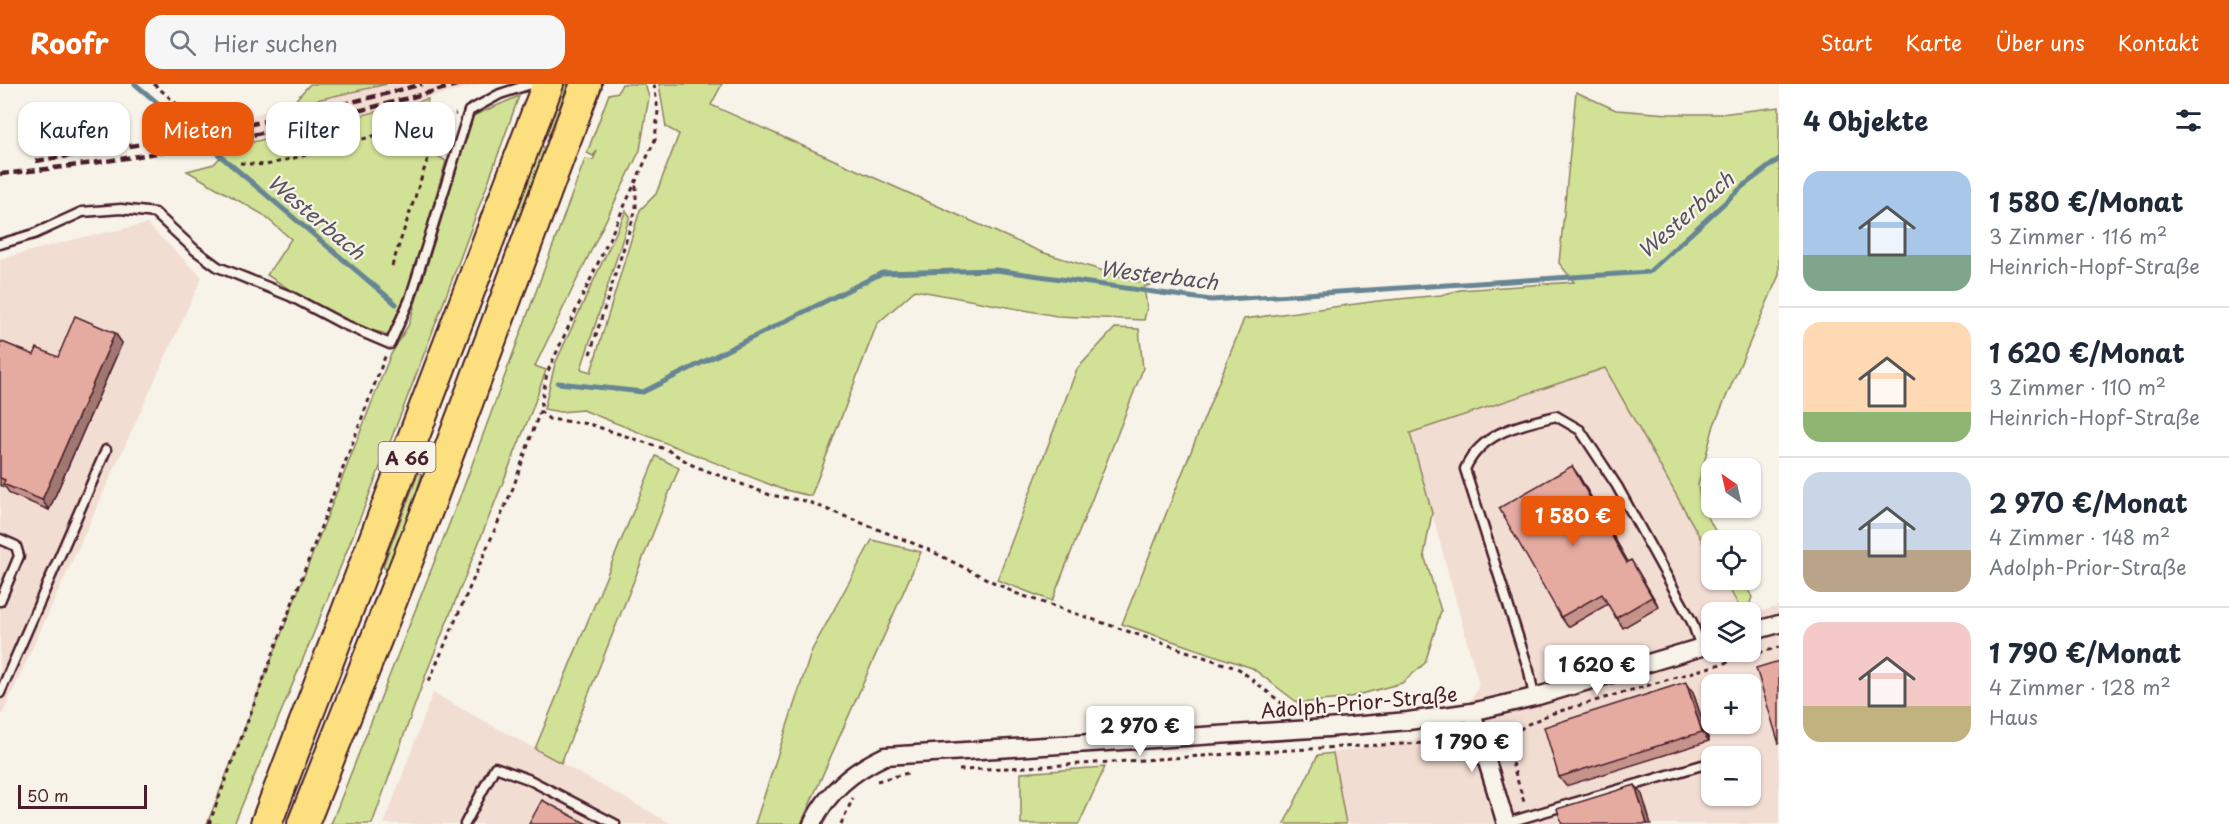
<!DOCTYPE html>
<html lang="de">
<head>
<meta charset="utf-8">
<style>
  body { margin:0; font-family:"Playpen Sans",sans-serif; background:#f6f6f7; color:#1f2937; height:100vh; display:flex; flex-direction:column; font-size:22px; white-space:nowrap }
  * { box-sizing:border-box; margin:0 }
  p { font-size:20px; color:#747a83 }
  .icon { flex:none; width:33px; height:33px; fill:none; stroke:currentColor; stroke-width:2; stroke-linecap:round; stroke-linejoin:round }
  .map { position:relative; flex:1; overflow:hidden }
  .sheet { display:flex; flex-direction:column; background:#fff; width:450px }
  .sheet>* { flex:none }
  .guide { position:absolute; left:18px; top:18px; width:570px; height:54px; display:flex; gap:12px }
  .needle { width:39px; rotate:326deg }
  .tools { position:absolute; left:1701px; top:374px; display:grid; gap:12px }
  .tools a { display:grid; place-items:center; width:60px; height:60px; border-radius:12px; background:#fff; box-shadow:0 2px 4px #0004; font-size:30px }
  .scale { position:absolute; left:18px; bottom:15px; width:129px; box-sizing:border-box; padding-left:6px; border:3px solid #4a1f2b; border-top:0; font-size:16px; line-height:21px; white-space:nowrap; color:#4a1f2b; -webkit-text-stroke:4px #f7f3e8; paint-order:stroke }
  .price { position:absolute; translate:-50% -51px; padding:0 14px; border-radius:6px; background:#fff; color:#222; font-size:20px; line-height:39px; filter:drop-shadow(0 2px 3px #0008) }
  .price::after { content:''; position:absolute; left:50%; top:36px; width:18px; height:14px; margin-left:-9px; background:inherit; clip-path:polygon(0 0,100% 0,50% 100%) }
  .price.selected { background:#ea580c; color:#fff }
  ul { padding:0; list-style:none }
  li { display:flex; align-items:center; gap:18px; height:150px; padding:0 24px }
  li+li { border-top:2px solid #e0e1e3 }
  li span { display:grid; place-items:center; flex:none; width:168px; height:120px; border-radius:18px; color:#555 }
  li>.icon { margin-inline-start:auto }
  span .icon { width:72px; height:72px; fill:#fffc; stroke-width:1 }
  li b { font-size:26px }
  h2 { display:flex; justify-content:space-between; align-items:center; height:72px; padding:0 24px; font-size:26px }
  .pill { padding:0 21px; border-radius:18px; background:#fff; box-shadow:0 2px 4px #0004; font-size:21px; line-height:54px }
  .pill.selected { background:#ea580c; color:#fff }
  header { display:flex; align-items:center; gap:36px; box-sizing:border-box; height:84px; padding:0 30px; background:#ea580c; color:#fff }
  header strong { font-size:28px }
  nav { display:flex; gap:33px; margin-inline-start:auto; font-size:21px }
  .search { width:420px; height:54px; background:#f6f6f7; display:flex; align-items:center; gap:15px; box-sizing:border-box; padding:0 21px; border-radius:18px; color:#747a83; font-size:22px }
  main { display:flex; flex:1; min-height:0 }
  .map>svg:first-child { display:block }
  .built { fill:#f2ddd3; fill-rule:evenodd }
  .green { fill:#d1e296; stroke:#8e8060; stroke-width:1.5 }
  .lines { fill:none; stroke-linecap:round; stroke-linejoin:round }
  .stream { stroke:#688594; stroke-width:5 }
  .service-casing { stroke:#4a1f2b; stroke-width:13 }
  .minor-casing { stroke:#4a1f2b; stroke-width:21 }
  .motorway-casing { stroke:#4a1f2b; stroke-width:34 }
  .path { stroke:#4a1f2b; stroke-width:3; stroke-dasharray:4.5 4.5; stroke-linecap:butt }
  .service { stroke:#f7f3e8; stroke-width:8 }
  .minor { stroke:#f7f3e8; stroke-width:16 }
  .motorway { stroke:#fce080; stroke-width:30 }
  .rail { stroke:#4a1f2b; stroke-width:4.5; stroke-dasharray:9 4.5; stroke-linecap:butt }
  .wall { fill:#c5938a; stroke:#4a1f2b; stroke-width:1.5 }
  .shaded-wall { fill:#a07871; stroke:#4a1f2b; stroke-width:1.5 }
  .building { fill:#e5aba1; stroke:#4a1f2b; stroke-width:1.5 }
  .labels { text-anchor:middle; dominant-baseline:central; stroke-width:4.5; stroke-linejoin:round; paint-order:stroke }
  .shield { fill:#f7f3e8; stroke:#7e5f64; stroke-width:1.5 }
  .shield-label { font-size:18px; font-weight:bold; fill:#4a1f2b }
  .street-label { font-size:20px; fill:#4a1f2b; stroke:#f7f3e8 }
  .water-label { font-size:21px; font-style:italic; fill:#595260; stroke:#f7f3e8 }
</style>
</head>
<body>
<header>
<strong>Roofr</strong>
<div class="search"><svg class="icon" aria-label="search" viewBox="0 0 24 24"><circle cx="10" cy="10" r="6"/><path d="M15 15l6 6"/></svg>Hier suchen</div>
<nav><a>Start</a><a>Karte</a><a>Über uns</a><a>Kontakt</a></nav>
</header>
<main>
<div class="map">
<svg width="1779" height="740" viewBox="0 0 1779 740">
  <rect width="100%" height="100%" fill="#f7f3e8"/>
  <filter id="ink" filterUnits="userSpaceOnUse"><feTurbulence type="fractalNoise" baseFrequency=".0167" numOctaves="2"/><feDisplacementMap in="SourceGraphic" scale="12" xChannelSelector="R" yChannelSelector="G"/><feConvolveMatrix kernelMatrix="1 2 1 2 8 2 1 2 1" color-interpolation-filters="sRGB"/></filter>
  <g filter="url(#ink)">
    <g class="built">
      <polygon points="387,0 482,0 229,64 256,30"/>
      <polygon points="147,140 202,193 0,635 0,175 84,153"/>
      <path d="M1605,284L1711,473L1712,495H1724L1742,528H1712V567H1750L1751,530L1779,522V740H1346L1333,669L1453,649L1479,601L1410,349ZM1712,600H1750V639H1712ZM1712,672H1750V711H1712Z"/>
      <polygon points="433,609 672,740 384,740"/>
    </g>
    <g class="green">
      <polygon points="310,0 387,0 290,22"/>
      <polygon points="568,0 549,52 547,49 544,51 562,1"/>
      <polygon points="622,0 645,0 649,13 640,66 535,282 546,286 532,326 426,590 372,740 331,740 463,405 585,75 593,76 597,67 593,72 587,69 609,10 618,8"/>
      <polygon points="659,0 722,0 711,21 1041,168 1150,201 1144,203 1147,224 1144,236 1057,232 915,206 877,240 811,412 781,405 583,326 560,328 544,325 555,280 626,127 630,132 581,285 591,288 640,126 656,110 679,50 666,43"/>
      <polygon points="1576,8 1616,26 1669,30 1720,30 1779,23 1779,191 1714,341 1698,401 1701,420 1720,456 1712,456 1711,473 1605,284 1410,349 1432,429 1424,471 1441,527 1425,579 1402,599 1343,615 1298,619 1252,584 1122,540 1244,235 1378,217 1441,211 1460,206 1574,198 1559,179"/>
      <path d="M519,12C432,258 336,500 234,740H207L390,272L409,240L473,32Z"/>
      <polygon points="428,15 422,62 446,77 399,239 392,251 343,240 267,191 291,155 262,130 187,87 214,80 229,64"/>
      <polygon points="540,62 546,63 529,111 518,136 515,134"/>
      <polygon points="1115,244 1139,245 1143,285 1052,517 997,496 1077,285"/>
      <polygon points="656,372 679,384 561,679 535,665"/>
      <polygon points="420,389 422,390 410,429 387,487 383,482 418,390"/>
      <polygon points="872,456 921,468 801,740 755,740 812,566"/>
      <polygon points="1724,495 1742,495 1752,513 1747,528 1742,528"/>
      <polygon points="1333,669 1346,740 1284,740 1318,671"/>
      <polygon points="1105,683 1079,740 1021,740 1021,689"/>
    </g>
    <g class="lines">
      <g class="stream">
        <polyline points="135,0 396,220"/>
        <polyline points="558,299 643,308 882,189 996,186 1211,216 1649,188 1743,102 1779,75"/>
      </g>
      <g class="service-casing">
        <g id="service">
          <polyline points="0,160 34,150 82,128 121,125 155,129 195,166 218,183 290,212 343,240 390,260 410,215 469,27 500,10 531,0"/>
          <polyline points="0,455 16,462 19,472 0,517"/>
          <polyline points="0,609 106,366"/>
          <path d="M1534,613L1529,587L1465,385C1482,347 1520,341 1556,332L1580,346L1617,402L1692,538L1701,563"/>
          <polyline points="1506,739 1702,681"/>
          <polyline points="465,740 495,683 528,695 615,740"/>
        </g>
      </g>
      <g class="minor-casing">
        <g id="minor">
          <polyline points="1750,548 1779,540"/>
          <polyline points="1472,628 1506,740"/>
          <path d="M812,740C828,707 853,687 885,672L1328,644L1408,637L1472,628L1538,612L1712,560"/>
        </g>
      </g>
      <g class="motorway-casing">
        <g id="motorway">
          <polyline points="266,740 548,0"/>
          <polyline points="303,740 425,432 586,0"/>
        </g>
      </g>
      <g class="path">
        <polyline points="154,0 206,46"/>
        <polyline points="240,79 266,81 318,68 442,32"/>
        <polyline points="392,182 442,32 456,30"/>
        <polyline points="590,270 636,125 636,99"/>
        <polyline points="540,327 549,335 589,340 668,366 692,381 770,411 806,417 925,464 1015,509 1239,585 1284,621 1298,628"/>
        <polyline points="429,597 513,404 540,327 547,289 655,56 658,27 654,0"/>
        <polyline points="1496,648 1505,656 1525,721"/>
        <polyline points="1505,656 1526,641 1550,630 1779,563"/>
        <path d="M959,686C1128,680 1296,662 1465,658"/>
        <polyline points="877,697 908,689"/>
        <polyline points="209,740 386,270"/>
        <polyline points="841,740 853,714"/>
      </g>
      <use href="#service" class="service"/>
      <use href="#minor" class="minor"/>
      <use href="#motorway" class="motorway"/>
      <g class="rail">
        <path d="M36,77C166,57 295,35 422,0"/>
        <path d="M0,90C155,75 310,42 460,0"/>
      </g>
    </g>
    <g class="wall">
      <polygon points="115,249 122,259 49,426 10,410 6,404 0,401 0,257 34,271 58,273"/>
      <polygon points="1579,392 1628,478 1631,476 1637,486 1659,523 1623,544 1608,520 1568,543 1561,533"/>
      <polygon points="1693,608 1709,657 1566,702 1559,693"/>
    </g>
    <g class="shaded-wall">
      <polygon points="115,249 122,259 49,426 42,416"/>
      <polygon points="1572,382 1579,392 1634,488 1627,479"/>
      <polygon points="1631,476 1637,486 1659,523 1652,513"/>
      <polygon points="1686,598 1693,608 1709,657 1702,648"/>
      <polygon points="1635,701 1642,710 1651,740 1647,740"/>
    </g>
    <g class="building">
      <polygon points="75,232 115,249 42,416 3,400 5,396 0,394 0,257 34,271 37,264 58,273"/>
      <polygon points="1572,382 1627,479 1631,476 1652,513 1616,534 1602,510 1561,533 1499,424"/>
      <polygon points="1779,577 1779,660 1756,584"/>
      <polygon points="1686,598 1702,648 1559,693 1544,643"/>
      <polygon points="1635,701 1647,740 1562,740 1557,725"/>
      <polygon points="542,716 587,740 529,740"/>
    </g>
  </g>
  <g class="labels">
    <rect class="shield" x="378.5" y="358" width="57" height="30" rx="4.5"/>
    <g class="shield-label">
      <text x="407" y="373">A 66</text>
    </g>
    <g class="street-label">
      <text transform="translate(1359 618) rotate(-5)">Adolph-Prior-Straße</text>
    </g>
    <g class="water-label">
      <text transform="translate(1685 130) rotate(-41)">Westerbach</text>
      <text transform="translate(317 132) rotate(40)">Westerbach</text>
      <text transform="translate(1159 190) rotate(7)">Westerbach</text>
    </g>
  </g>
</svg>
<div class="tools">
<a><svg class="needle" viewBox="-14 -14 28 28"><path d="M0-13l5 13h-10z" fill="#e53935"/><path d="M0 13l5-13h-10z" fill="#747a83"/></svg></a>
<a><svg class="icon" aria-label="locate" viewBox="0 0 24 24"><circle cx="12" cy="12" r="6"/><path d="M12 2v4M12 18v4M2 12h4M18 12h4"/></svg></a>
<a><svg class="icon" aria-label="layers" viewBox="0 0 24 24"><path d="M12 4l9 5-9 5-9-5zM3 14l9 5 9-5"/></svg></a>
<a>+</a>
<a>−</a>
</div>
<div class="scale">50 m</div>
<b class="price selected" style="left:1573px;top:463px">1 580 €</b>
<b class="price" style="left:1597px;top:612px">1 620 €</b>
<b class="price" style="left:1140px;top:673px">2 970 €</b>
<b class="price" style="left:1472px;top:689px">1 790 €</b>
<div class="guide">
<a class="pill">Kaufen</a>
<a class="pill selected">Mieten</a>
<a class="pill">Filter</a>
<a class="pill">Neu</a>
</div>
</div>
<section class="sheet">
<h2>4 Objekte<svg class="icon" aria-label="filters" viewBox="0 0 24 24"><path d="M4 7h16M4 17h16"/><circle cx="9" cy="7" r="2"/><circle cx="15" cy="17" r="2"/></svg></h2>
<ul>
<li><span style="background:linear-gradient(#a9c7e8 70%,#7fa58c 0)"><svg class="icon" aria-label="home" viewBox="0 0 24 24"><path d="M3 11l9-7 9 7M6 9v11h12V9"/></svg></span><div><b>1 580 €/Monat</b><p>3 Zimmer · 116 m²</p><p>Heinrich-Hopf-Straße</p></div></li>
<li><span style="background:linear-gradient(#ffd9b3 75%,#8fb573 0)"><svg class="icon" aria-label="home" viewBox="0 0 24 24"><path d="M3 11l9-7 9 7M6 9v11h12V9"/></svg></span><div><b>1 620 €/Monat</b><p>3 Zimmer · 110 m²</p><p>Heinrich-Hopf-Straße</p></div></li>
<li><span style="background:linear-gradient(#c9d6e8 65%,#b9a48a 0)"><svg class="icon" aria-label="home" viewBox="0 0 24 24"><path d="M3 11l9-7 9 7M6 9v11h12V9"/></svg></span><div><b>2 970 €/Monat</b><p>4 Zimmer · 148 m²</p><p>Adolph-Prior-Straße</p></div></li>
<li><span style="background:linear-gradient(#f6c9c9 70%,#c2b280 0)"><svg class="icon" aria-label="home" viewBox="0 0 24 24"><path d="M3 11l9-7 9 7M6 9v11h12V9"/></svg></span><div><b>1 790 €/Monat</b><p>4 Zimmer · 128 m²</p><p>Haus</p></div></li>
</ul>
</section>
</main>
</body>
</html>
